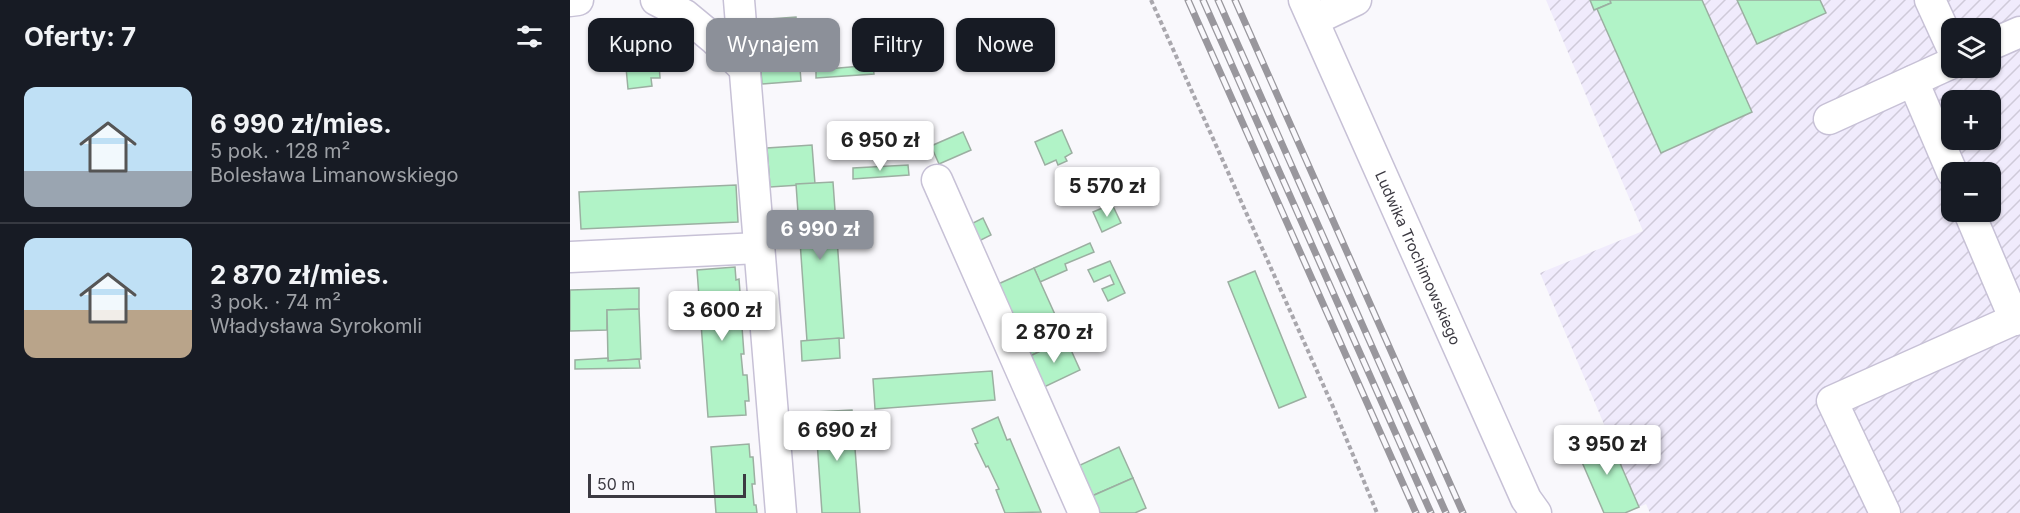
<!DOCTYPE html>
<html lang="pl">
<head>
<meta charset="utf-8">
<style>
  body { margin:0; font-family:Inter,sans-serif; background:#20242c; color:#f1f3f6; height:100vh; display:flex; flex-direction:column; font-size:22px; white-space:nowrap }
  * { box-sizing:border-box; margin:0 }
  p { font-size:20px; color:#9ea1a6 }
  .icon { flex:none; width:33px; height:33px; fill:none; stroke:currentColor; stroke-width:2; stroke-linecap:round; stroke-linejoin:round }
  .map { position:relative; flex:1; overflow:hidden }
  .drawer { display:flex; flex-direction:column; background:#171b24; width:570px }
  .drawer>* { flex:none }
  .banner { position:absolute; left:18px; top:18px; width:570px; height:54px; display:flex; gap:12px }
  .tools { position:absolute; left:1371px; top:18px; display:grid; gap:12px }
  .tools a { display:grid; place-items:center; width:60px; height:60px; border-radius:12px; background:#171b24; box-shadow:0 2px 4px #0004; font-size:30px }
  .scale { position:absolute; left:18px; bottom:15px; width:158px; box-sizing:border-box; padding-left:6px; border:3px solid #3c3a42; border-top:0; font-size:16px; line-height:21px; white-space:nowrap; color:#3c3a42; -webkit-text-stroke:4px #f9f8fc; paint-order:stroke }
  .price { position:absolute; translate:-50% -51px; padding:0 14px; border-radius:6px; background:#fff; color:#222; font-size:20px; line-height:39px; filter:drop-shadow(0 2px 3px #0008) }
  .price::after { content:''; position:absolute; left:50%; top:36px; width:18px; height:14px; margin-left:-9px; background:inherit; clip-path:polygon(0 0,100% 0,50% 100%) }
  .price.current { background:#8c9099; color:#fff }
  ul { padding:0; list-style:none }
  li { display:flex; align-items:center; gap:18px; height:150px; padding:0 24px }
  li+li { border-top:2px solid #363941 }
  li span { display:grid; place-items:center; flex:none; width:168px; height:120px; border-radius:12px; color:#555 }
  li>.icon { margin-inline-start:auto }
  span .icon { width:72px; height:72px; fill:#fffc; stroke-width:1 }
  li b { font-size:26px }
  h2 { display:flex; justify-content:space-between; align-items:center; height:72px; padding:0 24px; font-size:26px }
  .chip { padding:0 21px; border-radius:12px; background:#171b24; box-shadow:0 2px 4px #0004; font-size:21px; line-height:54px }
  .chip.current { background:#8c9099; color:#fff }
  main { display:flex; flex:1; min-height:0 }
  .map>svg:first-child { display:block }
  .industrial { fill:url(#industrial-furrows); fill-rule:evenodd }
  .building { fill:#b1f3c7; stroke:#9bafa1; stroke-width:1.5 }
  .lines { fill:none; stroke-linecap:round; stroke-linejoin:round }
  .minor-casing { stroke:#c7c1d6; stroke-width:33 }
  .path { stroke:#a9a7ad; stroke-width:4; stroke-dasharray:4.5 3; stroke-linecap:butt }
  .minor { stroke:#fff; stroke-width:30 }
  .rail-casing { stroke:#99979d; stroke-width:7 }
  .rail { stroke:#f9f8fc; stroke-width:4.5; stroke-dasharray:14; stroke-linecap:butt }
  .labels { text-anchor:middle; dominant-baseline:central; stroke-width:6; stroke-linejoin:round; paint-order:stroke }
  .street-label { font-size:15px; fill:#3c3a42; stroke:#f9f8fc }
</style>
</head>
<body>
<main>
<section class="drawer">
<h2>Oferty: 7<svg class="icon" aria-label="filters" viewBox="0 0 24 24"><path d="M4 7h16M4 17h16"/><circle cx="9" cy="7" r="2"/><circle cx="15" cy="17" r="2"/></svg></h2>
<ul>
<li><span style="background:linear-gradient(#bfe0f5 70%,#9aa5b1 0)"><svg class="icon" aria-label="home" viewBox="0 0 24 24"><path d="M3 11l9-7 9 7M6 9v11h12V9"/></svg></span><div><b>6 990 zł/mies.</b><p>5 pok. · 128 m²</p><p>Bolesława Limanowskiego</p></div></li>
<li><span style="background:linear-gradient(#bfe0f5 60%,#b9a48a 0)"><svg class="icon" aria-label="home" viewBox="0 0 24 24"><path d="M3 11l9-7 9 7M6 9v11h12V9"/></svg></span><div><b>2 870 zł/mies.</b><p>3 pok. · 74 m²</p><p>Władysława Syrokomli</p></div></li>
</ul>
</section>
<div class="map">
<svg width="1450" height="513" viewBox="0 0 1450 513">
  <defs>
    <pattern id="industrial-furrows" width="10" height="10" patternUnits="userSpaceOnUse" patternTransform="scale(1.5)"><rect width="10" height="10" fill="#f0ebfc"/><path d="M-1 1l2-2M0 10L10 0M9 11l2-2" fill="none" stroke="#cfcad9"/></pattern>
  </defs>
  <rect width="100%" height="100%" fill="#f9f8fc"/>
  <path class="industrial" d="M976,0H1450V513H1080L1076,504L1069,507L970,273L1073,231ZM1382,28H1420V68H1382ZM1382,100H1420V140H1382ZM1382,172H1420V212H1382Z"/>
  <g class="building">
    <polygon points="1020,0 1040,0 1041,3 1024,10"/>
    <polygon points="1040,0 1132,0 1182,112 1091,153 1027,9 1041,3"/>
    <polygon points="1167,0 1250,0 1256,13 1187,44"/>
    <polygon points="226,17 231,81 192,84 187,20"/>
    <polygon points="87,33 90,78 81,78 82,86 58,89 53,35"/>
    <polygon points="303,65 304,74 246,78 246,70"/>
    <polygon points="492,130 502,153 495,157 497,161 488,165 486,160 475,165 465,142"/>
    <polygon points="393,132 401,150 369,164 361,146"/>
    <polygon points="242,145 245,184 200,187 197,148"/>
    <polygon points="338,165 339,175 283,179 283,168"/>
    <polygon points="263,182 274,338 237,341 226,184"/>
    <polygon points="166,185 168,222 11,229 9,192"/>
    <polygon points="542,204 551,223 532,232 523,212"/>
    <polygon points="413,218 421,235 405,243 397,226"/>
    <polygon points="520,243 524,252 495,264 497,270 470,282 464,268"/>
    <polygon points="540,261 555,293 538,301 532,289 544,284 540,275 524,282 518,270"/>
    <polygon points="165,267 166,280 169,279 171,306 168,307 169,328 172,327 174,354 171,354 173,375 177,375 179,401 175,401 176,415 138,417 127,270"/>
    <polygon points="464,268 496,339 458,357 426,285"/>
    <polygon points="685,271 736,397 709,408 658,282"/>
    <polygon points="69,288 69,309 37,310 37,330 0,331 0,290"/>
    <polygon points="69,309 71,359 38,361 37,310"/>
    <polygon points="269,338 270,358 232,361 231,341"/>
    <polygon points="496,339 510,370 472,388 458,357"/>
    <polygon points="38,358 38,361 69,359 70,368 5,369 5,360"/>
    <polygon points="422,371 425,400 305,409 303,379"/>
    <polygon points="282,410 290,513 252,513 245,412"/>
    <polygon points="428,417 437,440 440,439 471,512 435,513 426,490 429,489 418,466 416,467 405,444 408,443 402,429"/>
    <polygon points="1037,433 1069,507 1055,513 1034,513 1005,446"/>
    <polygon points="179,444 180,457 183,457 185,484 182,484 184,505 186,505 187,513 146,513 141,447"/>
    <polygon points="549,447 563,478 522,496 508,466"/>
    <polygon points="563,478 576,508 565,513 530,513 522,496"/>
  </g>
  <g class="lines">
    <g class="minor-casing">
      <g id="minor">
        <polyline points="86,0 115,15 144,39 174,68"/>
        <polyline points="169,0 211,513"/>
        <path id="s1" d="M734,0L956,499L966,513"/>
        <polyline points="1360,0 1382,48"/>
        <polyline points="0,1 8,0"/>
        <polyline points="744,20 786,0"/>
        <polyline points="1420,45 1450,32"/>
        <polyline points="1343,81 1382,172"/>
        <polyline points="1259,119 1382,63"/>
        <polyline points="367,180 514,513"/>
        <polyline points="1399,212 1445,320"/>
        <polyline points="0,257 189,248"/>
        <polyline points="1315,513 1262,401 1450,317"/>
      </g>
    </g>
    <polyline class="path" points="581,0 764,409 807,513"/>
    <use href="#minor" class="minor"/>
    <g class="rail-casing">
      <g id="rail">
        <polyline points="618,0 846,513"/>
        <polyline points="633,0 861,513"/>
        <polyline points="648,0 876,513"/>
        <polyline points="665,0 893,513"/>
      </g>
    </g>
    <use href="#rail" class="rail"/>
  </g>
  <g class="labels">
    <g class="street-label">
      <text stroke="none"><textPath href="#s1" startOffset="282">Ludwika Trochimowskiego</textPath></text>
    </g>
  </g>
</svg>
<div class="tools">
<a><svg class="icon" aria-label="layers" viewBox="0 0 24 24"><path d="M12 4l9 5-9 5-9-5zM3 14l9 5 9-5"/></svg></a>
<a>+</a>
<a>−</a>
</div>
<div class="scale">50 m</div>
<b class="price" style="left:310px;top:172px">6 950 zł</b>
<b class="price" style="left:537px;top:218px">5 570 zł</b>
<b class="price current" style="left:250px;top:261px">6 990 zł</b>
<b class="price" style="left:152px;top:342px">3 600 zł</b>
<b class="price" style="left:484px;top:364px">2 870 zł</b>
<b class="price" style="left:267px;top:462px">6 690 zł</b>
<b class="price" style="left:1037px;top:476px">3 950 zł</b>
<div class="banner">
<a class="chip">Kupno</a>
<a class="chip current">Wynajem</a>
<a class="chip">Filtry</a>
<a class="chip">Nowe</a>
</div>
</div>
</main>
</body>
</html>
